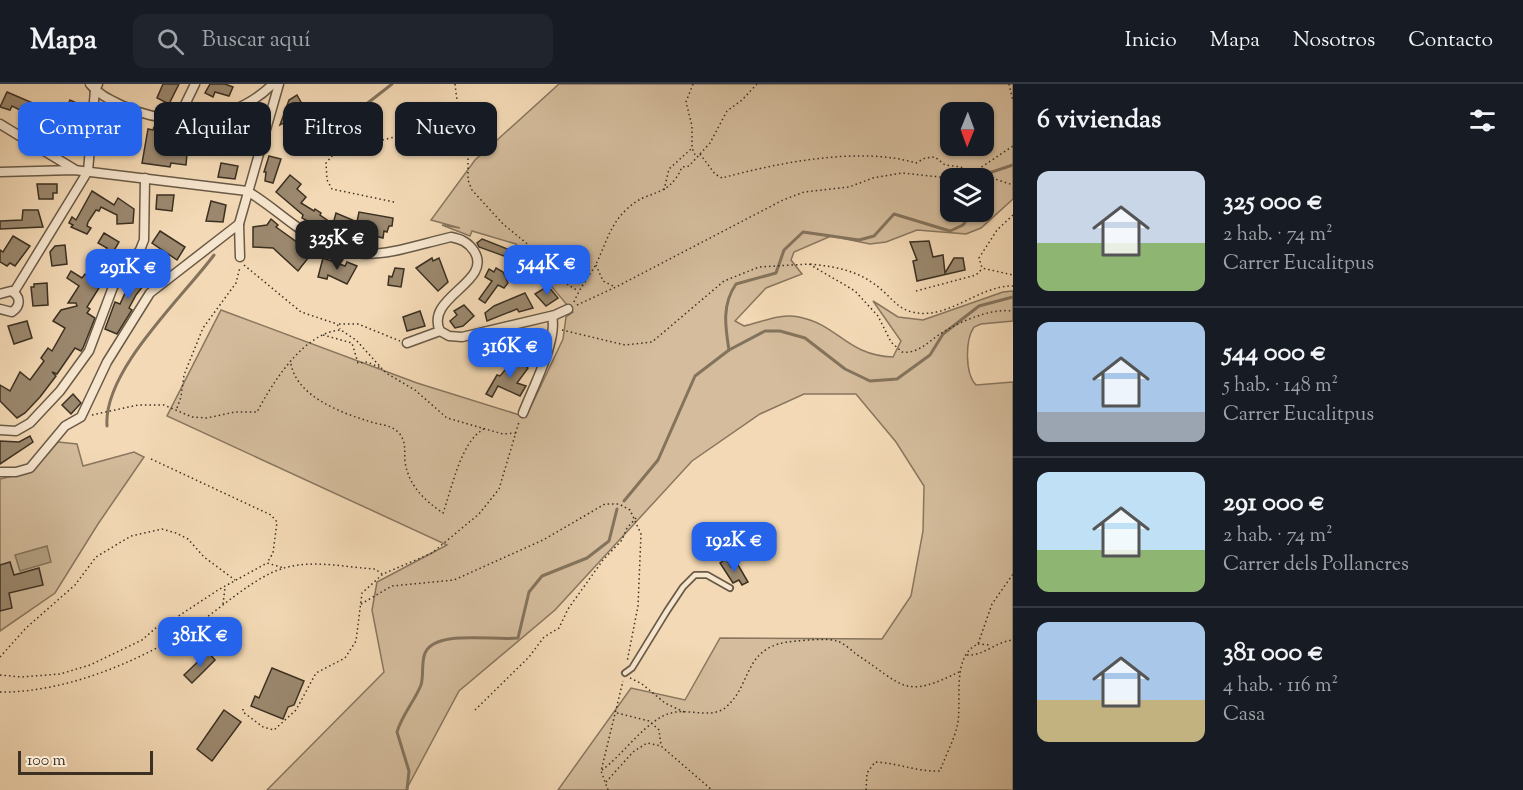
<!DOCTYPE html>
<html lang="es">
<head>
<meta charset="utf-8">
<style>
  body { margin:0; font-family:"Sorts Mill Goudy",serif; background:#20242c; color:#f1f3f6; height:100vh; display:flex; flex-direction:column; font-size:22px; white-space:nowrap }
  * { box-sizing:border-box; margin:0 }
  p { font-size:20px; color:#9ea1a6 }
  .icon { flex:none; width:33px; height:33px; fill:none; stroke:currentColor; stroke-width:2; stroke-linecap:round; stroke-linejoin:round }
  .map { position:relative; flex:1; overflow:hidden }
  .side { display:flex; flex-direction:column; background:#171b24; width:510px }
  .side>* { flex:none }
  .banner { position:absolute; left:18px; top:18px; width:570px; height:54px; display:flex; gap:12px }
  .needle { width:39px; rotate:181deg }
  .buttons { position:absolute; left:940px; top:18px; display:grid; gap:12px }
  .buttons a { display:grid; place-items:center; width:54px; height:54px; border-radius:12px; background:#171b24; box-shadow:0 2px 4px #0004; font-size:30px }
  .scale { position:absolute; left:18px; bottom:15px; width:135px; box-sizing:border-box; padding-left:6px; border:3px solid #3b3022; border-top:0; font-size:16px; line-height:21px; white-space:nowrap; color:#3b3022; -webkit-text-stroke:4px #f7e6cf; paint-order:stroke }
  .price { position:absolute; translate:-50% -51px; padding:0 14px; border-radius:12px; background:#2563eb; color:#fff; font-size:20px; line-height:39px; filter:drop-shadow(0 2px 3px #0008) }
  .price::after { content:''; position:absolute; left:50%; top:36px; width:18px; height:14px; margin-left:-9px; background:inherit; clip-path:polygon(0 0,100% 0,50% 100%) }
  .price.selected { background:#222; color:#fff }
  ul { padding:0; list-style:none }
  li { display:flex; align-items:center; gap:18px; height:150px; padding:0 24px }
  li+li { border-top:2px solid #363941 }
  li span { display:grid; place-items:center; flex:none; width:168px; height:120px; border-radius:12px; color:#555 }
  li>.icon { margin-inline-start:auto }
  span .icon { width:72px; height:72px; fill:#fffc; stroke-width:1 }
  li b { font-size:26px }
  h2 { display:flex; justify-content:space-between; align-items:center; height:72px; padding:0 24px; font-size:26px }
  .pill { padding:0 21px; border-radius:12px; background:#171b24; box-shadow:0 2px 4px #0004; font-size:21px; line-height:54px }
  .pill.selected { background:#2563eb; color:#fff }
  header { display:flex; align-items:center; gap:36px; box-sizing:border-box; height:84px; padding:0 30px; background:#171b24; border-bottom:2px solid #363941 }
  header strong { font-size:28px }
  nav { display:flex; gap:33px; margin-inline-start:auto; font-size:21px }
  .search { width:420px; height:54px; background:#20242c; display:flex; align-items:center; gap:15px; box-sizing:border-box; padding:0 21px; border-radius:12px; color:#9ea1a6; font-size:22px }
  main { display:flex; flex:1; min-height:0 }
  .map>svg:first-child { display:block }
  .green { fill:#d4bc9c; stroke:#88765f; stroke-width:1.5; fill-rule:evenodd }
  .water { fill:#b4a083; stroke:#84735c; stroke-width:1.5 }
  .lines { fill:none; stroke-linecap:round; stroke-linejoin:round }
  .stream { stroke:#84735c; stroke-width:3 }
  .building { fill:#9b886e; stroke:#3b3022; stroke-width:1.5 }
  .service-casing { stroke:#695a47; stroke-width:8 }
  .minor-casing { stroke:#695a47; stroke-width:11 }
  .path { stroke:#3b3022; stroke-width:1.5; stroke-dasharray:1.5 3; stroke-linecap:butt }
  .service { stroke:#f7e6cf; stroke-width:4.5 }
  .minor { stroke:#f7e6cf; stroke-width:8 }
</style>
</head>
<body>
<header>
<strong>Mapa</strong>
<div class="search"><svg class="icon" aria-label="search" viewBox="0 0 24 24"><circle cx="10" cy="10" r="6"/><path d="M15 15l6 6"/></svg>Buscar aquí</div>
<nav><a>Inicio</a><a>Mapa</a><a>Nosotros</a><a>Contacto</a></nav>
</header>
<main>
<div class="map">
<svg width="1013" height="706" viewBox="0 0 1013 706">
  <rect width="100%" height="100%" fill="#f3d9b5"/>
  <filter id="stains"><feTurbulence type="fractalNoise" baseFrequency=".00333" numOctaves="4"/><feColorMatrix values="0 0 0 0 .2 0 0 0 0 .09 0 0 0 0 .02 0 0 0 .5 -.17"/></filter>
  <radialGradient id="worn" r=".72"><stop offset=".6" stop-color="#630" stop-opacity="0"/><stop offset="1" stop-color="#630" stop-opacity=".3"/></radialGradient>
  <g class="green">
    <path d="M559,0H1013V115L981,144L966,150L917,146L886,158L870,160L831,152L794,168L791,176L802,190L766,204L735,237L744,242C762,238 780,229 799,233C839,241 846,271 893,273L901,257L873,217L898,233L923,236L1003,208L1013,207V237L981,240L974,243C965,256 965,290 976,301L1013,298V706H558L631,604L685,616L720,554L882,555L911,512L923,447L924,402L896,358L856,310H804L760,330L692,377L555,526L459,607L406,706H267L384,588L372,526L377,498L447,461L167,332L221,226L417,299L526,333L563,255L566,233L573,228L516,160L472,147L470,152L442,141L460,144L431,136L475,76ZM951,28H984V62H951ZM951,94H984V128H951Z"/>
    <polygon points="58,358 77,360 83,382 134,368 144,373 98,440 55,509 0,547 0,395 32,387"/>
  </g>
  <polygon class="water" points="47,462 51,478 20,487 15,471"/>
  <g class="lines">
    <g class="stream">
      <polyline points="304,69 344,44 360,25 392,0"/>
      <polyline points="974,94 1013,81"/>
      <path d="M729,266C725,242 722,220 736,200L776,189L784,166L803,148L859,156L874,152L894,130L950,147L963,141L972,128"/>
      <path d="M107,342C103,287 182,214 214,171"/>
      <polyline points="624,417 658,376 695,292 729,266 765,247 780,247 805,254 845,285 870,297 897,295 930,271 943,250 979,222 1013,213"/>
      <path d="M407,706L409,687L397,648C402,631 414,618 421,601C424,591 421,579 425,569C436,545 494,557 518,554L529,508L542,492L587,474L609,457L617,425"/>
    </g>
  </g>
  <g class="building">
    <polygon points="163,0 179,0 169,20 157,14"/>
    <polygon points="210,0 225,0 233,3 229,12 215,8 213,13 205,9"/>
    <polygon points="7,8 63,32 70,16 79,20 77,24 80,28 72,46 78,48 70,65 53,58 59,44 45,37 42,45 23,37 26,29 12,22 10,26 0,23"/>
    <polygon points="297,11 306,27 280,41 289,16"/>
    <polygon points="111,24 125,30 123,37 131,38 131,46 122,46 122,58 102,53 104,37 110,36"/>
    <polygon points="251,32 255,42 260,42 259,48 243,55 237,38"/>
    <polygon points="154,43 179,46 179,52 182,53 180,69 187,70 186,81 171,79 170,83 142,79 148,45 153,46"/>
    <polygon points="269,72 281,75 273,99 265,97 266,88 264,88"/>
    <polygon points="221,79 238,82 235,95 218,93"/>
    <polygon points="290,91 301,100 297,105 306,113 301,119 314,127 315,125 321,129 320,131 333,140 336,129 357,138 359,128 393,134 392,142 389,142 387,148 384,147 383,154 367,150 361,163 348,161 349,157 330,150 332,143 328,149 302,134 303,131 276,108"/>
    <polygon points="37,100 57,100 57,109 53,109 53,115 39,115"/>
    <polygon points="92,107 114,121 118,114 134,125 133,139 117,140 117,131 101,123 99,127 96,126 88,138 87,142 91,144 87,150 71,143 73,141 69,139 72,133 76,136"/>
    <polygon points="157,111 174,111 172,127 156,125"/>
    <polygon points="211,117 226,121 223,138 206,137"/>
    <polygon points="23,126 38,126 43,143 0,145 0,137 22,136"/>
    <polygon points="271,135 278,141 276,143 312,169 298,187 273,164 253,163 253,143 267,141"/>
    <polygon points="160,147 185,163 177,176 152,159"/>
    <polygon points="104,149 119,158 109,175 113,179 109,188 87,223 90,225 87,229 95,234 83,264 81,267 75,264 57,290 52,288 56,292 40,313 25,329 17,334 0,317 0,301 10,307 20,288 30,296 44,277 41,274 48,264 52,267 65,244 53,237 61,226 77,222 76,219 68,219 79,202 67,194 71,187 82,194 85,190 89,193 107,164 98,159"/>
    <polygon points="13,152 30,162 15,182 10,179 7,182 0,178 0,166 3,168"/>
    <polygon points="482,155 510,166 507,173 479,163 477,159"/>
    <polygon points="929,157 933,173 943,171 945,189 954,174 963,174 965,186 917,197 913,177 917,176 910,158"/>
    <polygon points="65,161 67,180 52,182 50,168 55,162"/>
    <polygon points="323,174 345,182 347,178 357,182 347,200 328,191 327,195 318,193"/>
    <polygon points="432,174 433,177 439,174 448,198 438,207 416,184"/>
    <polygon points="146,178 156,183 155,187 136,211 129,224 132,226 117,250 105,245 115,218 120,220 131,196 135,198"/>
    <polygon points="395,184 404,185 401,203 388,201 389,192 392,193"/>
    <polygon points="496,184 503,188 508,199 504,204 498,201 485,219 479,215 492,197 485,193 489,185 494,188"/>
    <polygon points="47,199 48,221 33,222 31,203 34,203 34,200"/>
    <polygon points="548,202 558,214 546,222 535,210"/>
    <polygon points="525,209 533,224 519,228 517,225 487,237 485,229 494,222"/>
    <polygon points="464,221 474,232 463,242 455,244 450,237 457,231 454,227"/>
    <polygon points="420,227 425,242 407,247 403,233"/>
    <polygon points="27,237 32,254 14,260 8,242"/>
    <polygon points="495,256 498,274 485,277 481,258"/>
    <polygon points="516,273 528,284 517,299 526,302 520,312 498,302 492,313 486,310 497,291 500,292"/>
    <polygon points="73,310 81,319 71,330 62,321"/>
    <polygon points="30,352 33,358 0,380 0,357 19,358"/>
    <polygon points="726,475 731,483 737,479 748,498 742,501 739,496 733,499 720,479"/>
    <polygon points="10,478 14,491 39,484 43,501 9,509 12,524 0,527 0,481"/>
    <polygon points="208,568 215,576 192,599 184,591"/>
    <polygon points="272,584 304,597 294,621 288,623 283,635 251,622 255,612 259,614"/>
    <polygon points="224,626 241,638 212,677 197,665"/>
  </g>
  <g class="lines">
    <g class="service-casing">
      <polyline id="service" points="625,589 632,584 667,527 683,503 695,491 707,491 730,504"/>
    </g>
    <g class="minor-casing">
      <g id="minor">
        <path d="M90,0C98,10 109,15 121,21C170,44 232,40 273,0"/>
        <polyline points="178,35 195,0"/>
        <polyline points="0,40 74,85"/>
        <path d="M0,88L74,86L247,107C266,118 281,132 300,145C357,186 391,167 451,153C461,155 468,158 474,167C494,198 424,213 440,247L449,252L462,253L555,231L568,225"/>
        <polyline points="239,140 240,173"/>
        <polyline points="14,208 88,87 95,6 98,0"/>
        <path d="M0,210L11,207C21,212 21,222 12,228L0,225"/>
        <polyline points="407,259 440,247"/>
        <path d="M523,329C532,305 558,257 552,232"/>
        <polyline points="0,346 16,347 30,339 60,307 89,267 113,203 140,166 144,156 145,94"/>
        <polyline points="0,388 16,388 30,384 65,342 81,333 107,278 150,209 239,140 279,0"/>
      </g>
    </g>
    <g class="path">
      <polyline points="455,0 459,33 468,54 468,96 472,106 503,140 536,167 558,194 578,207"/>
      <polyline points="693,0 686,18 692,42 692,64 696,73"/>
      <polyline points="1009,0 1013,17"/>
      <path d="M700,70L715,90L722,94C777,79 860,62 916,79L925,74L935,73L945,81L961,83L966,88"/>
      <polyline points="974,88 1013,62"/>
      <polyline points="664,106 669,85 691,65"/>
      <polyline points="394,118 332,105 327,96 326,79 332,72 358,62 460,37"/>
      <polyline points="1013,131 997,146 979,174 982,184 1013,191"/>
      <path d="M810,180C838,183 861,187 883,207C892,215 899,225 912,228C948,237 979,201 1013,202"/>
      <polyline points="244,181 301,228 337,240 340,245"/>
      <polyline points="596,181 603,197 615,203"/>
      <polyline points="916,207 976,191 982,185"/>
      <path d="M574,218C579,205 588,194 595,182C605,163 609,142 626,126C647,104 668,116 682,83L689,82L710,59L727,27L742,16L757,0"/>
      <polyline points="577,221 616,203 783,116 804,108 849,103 873,94 902,89 940,93 974,88 1013,101"/>
      <polyline points="339,240 358,240 400,257"/>
      <path d="M562,246L625,261L652,258L724,197L759,183L809,180L855,207L878,232L891,258L902,268C918,270 928,258 940,250C959,238 990,224 1013,227"/>
      <polyline points="323,251 352,259 358,279 367,278 381,284"/>
      <path d="M291,280C297,312 339,328 368,337C378,341 390,340 398,348C407,357 404,367 405,378C409,402 424,416 443,429C452,404 461,357 484,345"/>
      <polyline points="177,324 181,313 184,291 203,244 236,199 240,183"/>
      <path d="M92,331L138,321H164L192,333L207,334L235,328H257C273,298 304,248 341,246L356,256L386,289L415,306L447,334L503,350L516,349"/>
      <polyline points="151,375 271,431 277,438 273,469 267,479"/>
      <polyline points="223,520 225,504"/>
      <polyline points="361,520 392,502 454,496 543,456 605,420 619,420 630,426 641,450 638,522 627,578"/>
      <polyline points="978,560 991,561"/>
      <path d="M967,571C984,572 995,558 1013,556"/>
      <polyline points="0,573 26,544 75,501 96,473 131,452 162,445 176,449 188,455 204,473 235,496"/>
      <polyline points="0,591 21,593 60,590 90,581 142,556 157,543 171,537 218,506 267,479 284,484"/>
      <polyline points="630,594 642,600 665,619 684,628"/>
      <path d="M0,608C67,609 146,575 200,538C223,522 246,501 271,489C304,473 341,483 375,485L382,490"/>
      <polyline points="243,625 243,628 263,643 274,646 296,626 316,589 345,574 356,557 362,509 383,490 432,469 479,430 499,405 519,338"/>
      <polyline points="475,626 529,573 544,553 559,544 568,525 603,476 622,456 627,444 636,434"/>
      <polyline points="617,629 649,637 659,646 661,661"/>
      <path d="M602,686C623,671 647,635 671,629C688,624 710,635 725,624C754,600 741,561 796,557C808,556 827,554 837,557C844,559 851,566 856,570C905,602 903,616 961,587"/>
      <polyline points="606,698 633,668 647,659 661,662 712,706"/>
      <polyline points="608,706 601,687 623,597"/>
      <path d="M866,706L867,689L875,678C898,679 917,688 940,687C945,673 953,658 957,643C963,620 950,572 978,560L992,520L1013,490"/>
    </g>
    <use href="#service" class="service"/>
    <use href="#minor" class="minor"/>
  </g>
  <rect width="100%" height="100%" filter="url(#stains)"/>
  <rect width="100%" height="100%" fill="url(#worn)"/>
</svg>
<div class="buttons">
<a><svg class="needle" viewBox="-14 -14 28 28"><path d="M0-13l5 13h-10z" fill="#e53935"/><path d="M0 13l5-13h-10z" fill="#9ea1a6"/></svg></a>
<a><svg class="icon" aria-label="layers" viewBox="0 0 24 24"><path d="M12 4l9 5-9 5-9-5zM3 14l9 5 9-5"/></svg></a>
</div>
<div class="scale">100 m</div>
<b class="price selected" style="left:337px;top:187px">325K €</b>
<b class="price" style="left:547px;top:212px">544K €</b>
<b class="price" style="left:128px;top:216px">291K €</b>
<b class="price" style="left:510px;top:295px">316K €</b>
<b class="price" style="left:734px;top:489px">192K €</b>
<b class="price" style="left:200px;top:584px">381K €</b>
<div class="banner">
<a class="pill selected">Comprar</a>
<a class="pill">Alquilar</a>
<a class="pill">Filtros</a>
<a class="pill">Nuevo</a>
</div>
</div>
<section class="side">
<h2>6 viviendas<svg class="icon" aria-label="filters" viewBox="0 0 24 24"><path d="M4 7h16M4 17h16"/><circle cx="9" cy="7" r="2"/><circle cx="15" cy="17" r="2"/></svg></h2>
<ul>
<li><span style="background:linear-gradient(#c9d6e8 60%,#8fb573 0)"><svg class="icon" aria-label="home" viewBox="0 0 24 24"><path d="M3 11l9-7 9 7M6 9v11h12V9"/></svg></span><div><b>325 000 €</b><p>2 hab. · 74 m²</p><p>Carrer Eucalitpus</p></div></li>
<li><span style="background:linear-gradient(#a9c7e8 75%,#9aa5b1 0)"><svg class="icon" aria-label="home" viewBox="0 0 24 24"><path d="M3 11l9-7 9 7M6 9v11h12V9"/></svg></span><div><b>544 000 €</b><p>5 hab. · 148 m²</p><p>Carrer Eucalitpus</p></div></li>
<li><span style="background:linear-gradient(#bfe0f5 65%,#8fb573 0)"><svg class="icon" aria-label="home" viewBox="0 0 24 24"><path d="M3 11l9-7 9 7M6 9v11h12V9"/></svg></span><div><b>291 000 €</b><p>2 hab. · 74 m²</p><p>Carrer dels Pollancres</p></div></li>
<li><span style="background:linear-gradient(#a9c7e8 65%,#c2b280 0)"><svg class="icon" aria-label="home" viewBox="0 0 24 24"><path d="M3 11l9-7 9 7M6 9v11h12V9"/></svg></span><div><b>381 000 €</b><p>4 hab. · 116 m²</p><p>Casa</p></div></li>
</ul>
</section>
</main>
</body>
</html>
